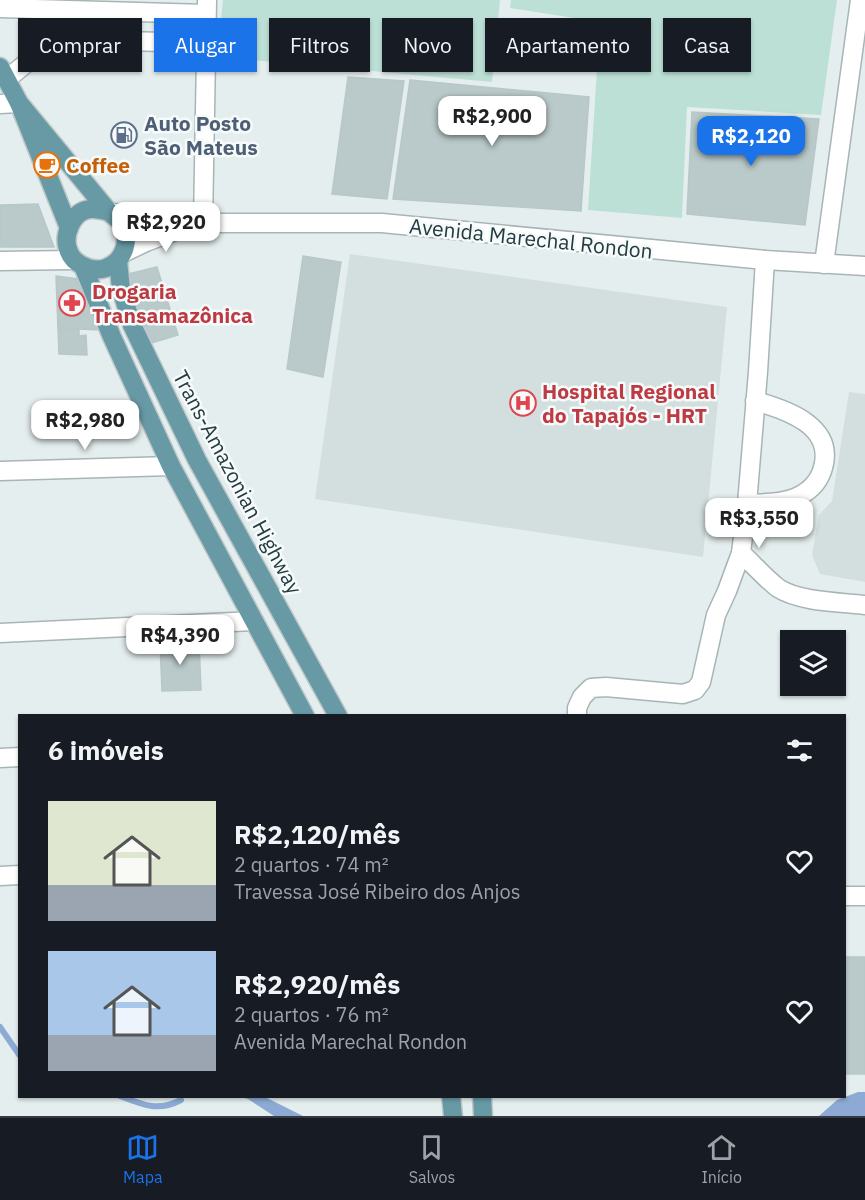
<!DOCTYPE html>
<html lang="pt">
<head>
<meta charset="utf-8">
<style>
  body { margin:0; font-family:"IBM Plex Sans",sans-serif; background:#20242c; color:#f1f3f6; height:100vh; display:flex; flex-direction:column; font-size:22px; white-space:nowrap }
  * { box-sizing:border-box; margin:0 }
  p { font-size:20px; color:#9ea1a6 }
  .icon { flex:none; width:33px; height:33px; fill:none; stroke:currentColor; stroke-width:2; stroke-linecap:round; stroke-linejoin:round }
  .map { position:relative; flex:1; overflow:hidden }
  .panel { position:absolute; left:18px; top:714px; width:828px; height:384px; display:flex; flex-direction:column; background:#171b24; border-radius:0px; box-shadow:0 2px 4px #0004 }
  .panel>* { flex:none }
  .top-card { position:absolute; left:18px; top:18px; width:830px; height:54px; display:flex; gap:12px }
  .tools { position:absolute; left:780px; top:630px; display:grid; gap:12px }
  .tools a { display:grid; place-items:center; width:66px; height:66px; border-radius:0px; background:#171b24; box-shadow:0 2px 4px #0004; font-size:30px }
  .price { position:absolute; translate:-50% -51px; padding:0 14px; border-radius:12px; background:#fff; color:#222; font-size:20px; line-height:39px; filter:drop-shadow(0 2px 3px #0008) }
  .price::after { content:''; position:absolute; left:50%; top:36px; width:18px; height:14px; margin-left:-9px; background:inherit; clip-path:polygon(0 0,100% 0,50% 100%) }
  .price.on { background:#1a73e8; color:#fff }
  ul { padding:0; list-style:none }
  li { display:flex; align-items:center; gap:18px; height:150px; padding:0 30px }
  li span { display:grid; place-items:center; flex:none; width:168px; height:120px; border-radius:0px; color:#555 }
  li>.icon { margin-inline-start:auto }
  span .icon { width:72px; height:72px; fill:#fffc; stroke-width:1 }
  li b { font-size:26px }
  h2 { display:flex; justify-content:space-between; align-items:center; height:72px; padding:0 30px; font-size:26px }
  .chip { padding:0 21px; border-radius:0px; background:#171b24; box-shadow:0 2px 4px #0004; font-size:21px; line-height:54px }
  .chip.on { background:#1a73e8; color:#fff }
  .tab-bar { display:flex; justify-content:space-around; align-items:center; height:84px; border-top:2px solid #363941; background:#171b24; font-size:16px; color:#9ea1a6 }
  .tab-bar a { display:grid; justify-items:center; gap:3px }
  .tab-bar .on { color:#1a73e8 }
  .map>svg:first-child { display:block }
  .built { fill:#d3dede }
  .green { fill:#bde0d6 }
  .water { fill:#8caad4 }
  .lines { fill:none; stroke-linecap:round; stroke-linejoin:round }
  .stream { stroke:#8caad4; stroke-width:6 }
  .building { fill:#bac9c9; stroke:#b7c8c8; stroke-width:1.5 }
  .minor-casing { stroke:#a7b5b7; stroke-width:21 }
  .major-casing { stroke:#c1c8ca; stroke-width:21 }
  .minor { stroke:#fff; stroke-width:18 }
  .major { stroke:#689aa5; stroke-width:18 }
  .labels { text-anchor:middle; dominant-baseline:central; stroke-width:5; stroke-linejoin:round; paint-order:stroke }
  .service-label { font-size:21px; font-weight:bold; fill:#4e5e75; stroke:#f6fafa; text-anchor:start }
  .food-label { font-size:21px; font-weight:bold; fill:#c56008; stroke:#f6fafa; text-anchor:start }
  .street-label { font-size:21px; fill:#233c41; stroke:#f6fafa }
  .health-label { font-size:21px; font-weight:bold; fill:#be3a42; stroke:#f6fafa; text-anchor:start }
</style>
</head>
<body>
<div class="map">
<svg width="865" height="1116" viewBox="0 0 865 1116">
  <rect width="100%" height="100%" fill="#e5eeee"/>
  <g class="built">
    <polygon points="350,254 727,307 703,557 315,499"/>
    <polygon points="849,392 865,394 865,582 820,574 812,555 819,515 832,501"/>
  </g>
  <g class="green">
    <polygon points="223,0 500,0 492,82 217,57"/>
    <polygon points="511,0 837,0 821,115 687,107 682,218 588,210 600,22 510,8"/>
  </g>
  <g class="water">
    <polygon points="858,1092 865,1092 865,1116 819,1116 837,1100"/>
    <polygon points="241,1097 265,1097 303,1116 274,1116 248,1099"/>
  </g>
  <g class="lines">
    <g class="stream">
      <polyline points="0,1027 20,1056"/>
      <path d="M120,1096C143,1105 158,1112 181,1100"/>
    </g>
  </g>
  <g class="building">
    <polygon points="348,77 404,81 387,199 332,194"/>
    <polygon points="410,80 589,97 581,211 393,199"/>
    <polygon points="692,112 819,119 805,225 687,214"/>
    <polygon points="38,204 54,247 0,247 0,205"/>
    <polygon points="303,256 341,262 323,377 287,369"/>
    <polygon points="157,267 178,335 148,344 128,274"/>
    <polygon points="56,276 78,279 99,330 58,328"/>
    <polygon points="58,328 79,329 79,336 86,335 87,355 59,354"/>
    <polygon points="199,641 201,690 162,691 160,642"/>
    <rect x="844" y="957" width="21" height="117"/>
  </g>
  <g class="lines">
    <g class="minor-casing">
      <g id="minor">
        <polyline points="0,8 206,14"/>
        <polyline points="7,79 30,60 53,46 81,40 206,43"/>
        <polyline points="0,104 19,103"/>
        <polyline points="109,212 132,216 203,223 382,223 765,260 865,266"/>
        <polyline points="203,223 207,0"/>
        <polyline points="123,253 146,242 191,225"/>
        <polyline points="0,261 74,260"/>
        <polyline points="824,264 860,0"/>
        <polyline points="0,471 171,466"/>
        <path d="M747,504C762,503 778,504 792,499C806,494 817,485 822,471C837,427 788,410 755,401"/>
        <path d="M741,553C753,564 765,578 778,588C800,602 839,602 865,605"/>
        <polyline points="0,633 254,621"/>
        <polyline points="577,716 577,708 582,697 591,688 606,687 683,694 695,690 701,682 716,615 727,591 741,553 747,504 758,372 765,260"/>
        <polyline points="0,758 20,757"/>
        <polyline points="0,876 20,875"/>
        <polyline points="844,896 865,896"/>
      </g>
    </g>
    <g class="major-casing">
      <g id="major">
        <polyline points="0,67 19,103 69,228"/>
        <path d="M19,103L109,212C112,215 117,218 120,221C132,237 125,261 106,268C92,273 72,264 68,249C63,235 72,214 86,210C94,207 101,210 109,212"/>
        <polyline points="118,261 121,289 132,325 197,460 338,716"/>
        <polyline points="83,266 112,337 171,466 305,716"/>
        <polyline points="451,1096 453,1116"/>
        <polyline points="482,1096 483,1116"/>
      </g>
    </g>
    <use href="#minor" class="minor"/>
    <use href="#major" class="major"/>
  </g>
  <defs>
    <g id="fuel-ring" transform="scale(1.35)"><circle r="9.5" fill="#f6fafa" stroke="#5c6f8a" stroke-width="1.5"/><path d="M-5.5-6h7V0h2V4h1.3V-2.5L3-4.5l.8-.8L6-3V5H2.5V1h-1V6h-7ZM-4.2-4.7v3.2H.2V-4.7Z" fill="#5c6f8a"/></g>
    <g id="cafe-ring" transform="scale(1.35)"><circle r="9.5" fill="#f6fafa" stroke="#e8710a" stroke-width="1.5"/><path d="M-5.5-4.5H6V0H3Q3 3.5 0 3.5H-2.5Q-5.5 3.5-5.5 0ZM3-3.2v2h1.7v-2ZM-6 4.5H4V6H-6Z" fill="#e8710a"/></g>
    <g id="pharmacy-ring" transform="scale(1.35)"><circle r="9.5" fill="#f6fafa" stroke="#e0444e" stroke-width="1.5"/><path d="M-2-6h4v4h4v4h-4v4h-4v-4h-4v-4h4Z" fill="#e0444e"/></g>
    <g id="hospital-ring" transform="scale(1.35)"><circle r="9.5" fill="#f6fafa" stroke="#e0444e" stroke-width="1.5"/><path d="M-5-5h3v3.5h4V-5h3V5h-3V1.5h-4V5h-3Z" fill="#e0444e"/></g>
  </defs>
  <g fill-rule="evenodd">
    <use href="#fuel-ring" x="124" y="135"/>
    <use href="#cafe-ring" x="47" y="165"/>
    <use href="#pharmacy-ring" x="72" y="303"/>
    <use href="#hospital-ring" x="523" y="403"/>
  </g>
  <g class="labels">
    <g class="service-label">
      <text x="144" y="123">Auto Posto<tspan x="144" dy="24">São Mateus</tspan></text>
    </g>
    <g class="food-label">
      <text x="66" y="165">Coffee</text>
    </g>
    <g class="street-label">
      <text transform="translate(531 238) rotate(6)">Avenida Marechal Rondon</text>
      <text transform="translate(238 482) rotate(62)">Trans-Amazonian Highway</text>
    </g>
    <g class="health-label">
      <text x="92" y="291">Drogaria<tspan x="92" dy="24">Transamazônica</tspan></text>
      <text x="542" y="391">Hospital Regional<tspan x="542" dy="24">do Tapajós - HRT</tspan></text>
    </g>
  </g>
</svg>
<div class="tools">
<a><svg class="icon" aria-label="layers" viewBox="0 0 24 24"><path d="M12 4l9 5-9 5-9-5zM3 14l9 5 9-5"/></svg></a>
</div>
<b class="price" style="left:492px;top:147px">R$2,900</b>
<b class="price on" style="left:751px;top:167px">R$2,120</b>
<b class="price" style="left:166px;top:253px">R$2,920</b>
<b class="price" style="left:85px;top:451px">R$2,980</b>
<b class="price" style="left:759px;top:549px">R$3,550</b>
<b class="price" style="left:180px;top:666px">R$4,390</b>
<div class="top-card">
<a class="chip">Comprar</a>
<a class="chip on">Alugar</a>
<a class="chip">Filtros</a>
<a class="chip">Novo</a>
<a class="chip">Apartamento</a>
<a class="chip">Casa</a>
</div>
<section class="panel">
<h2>6 imóveis<svg class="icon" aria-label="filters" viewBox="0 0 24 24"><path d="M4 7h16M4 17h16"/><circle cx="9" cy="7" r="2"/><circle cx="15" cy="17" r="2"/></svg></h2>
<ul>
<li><span style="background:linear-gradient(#dfe7d0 70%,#9aa5b1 0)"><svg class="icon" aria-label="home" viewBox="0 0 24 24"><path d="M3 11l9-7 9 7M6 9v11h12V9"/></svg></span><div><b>R$2,120/mês</b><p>2 quartos · 74 m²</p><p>Travessa José Ribeiro dos Anjos</p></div><svg class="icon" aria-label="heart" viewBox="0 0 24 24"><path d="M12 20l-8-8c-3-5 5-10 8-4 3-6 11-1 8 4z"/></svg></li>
<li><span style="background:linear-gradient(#a9c7e8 70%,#9aa5b1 0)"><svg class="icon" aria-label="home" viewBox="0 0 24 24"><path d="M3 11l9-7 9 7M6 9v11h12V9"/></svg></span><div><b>R$2,920/mês</b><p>2 quartos · 76 m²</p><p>Avenida Marechal Rondon</p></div><svg class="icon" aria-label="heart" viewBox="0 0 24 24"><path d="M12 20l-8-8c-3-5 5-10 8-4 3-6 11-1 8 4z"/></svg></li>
</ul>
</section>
</div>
<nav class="tab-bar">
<a class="on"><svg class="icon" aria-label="map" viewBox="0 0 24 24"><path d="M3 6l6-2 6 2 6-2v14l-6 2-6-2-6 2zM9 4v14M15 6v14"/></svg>Mapa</a>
<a><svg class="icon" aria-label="saved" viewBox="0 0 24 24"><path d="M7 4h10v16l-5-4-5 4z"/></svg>Salvos</a>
<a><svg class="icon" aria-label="home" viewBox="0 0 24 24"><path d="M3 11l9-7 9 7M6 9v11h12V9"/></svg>Início</a>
</nav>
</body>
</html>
